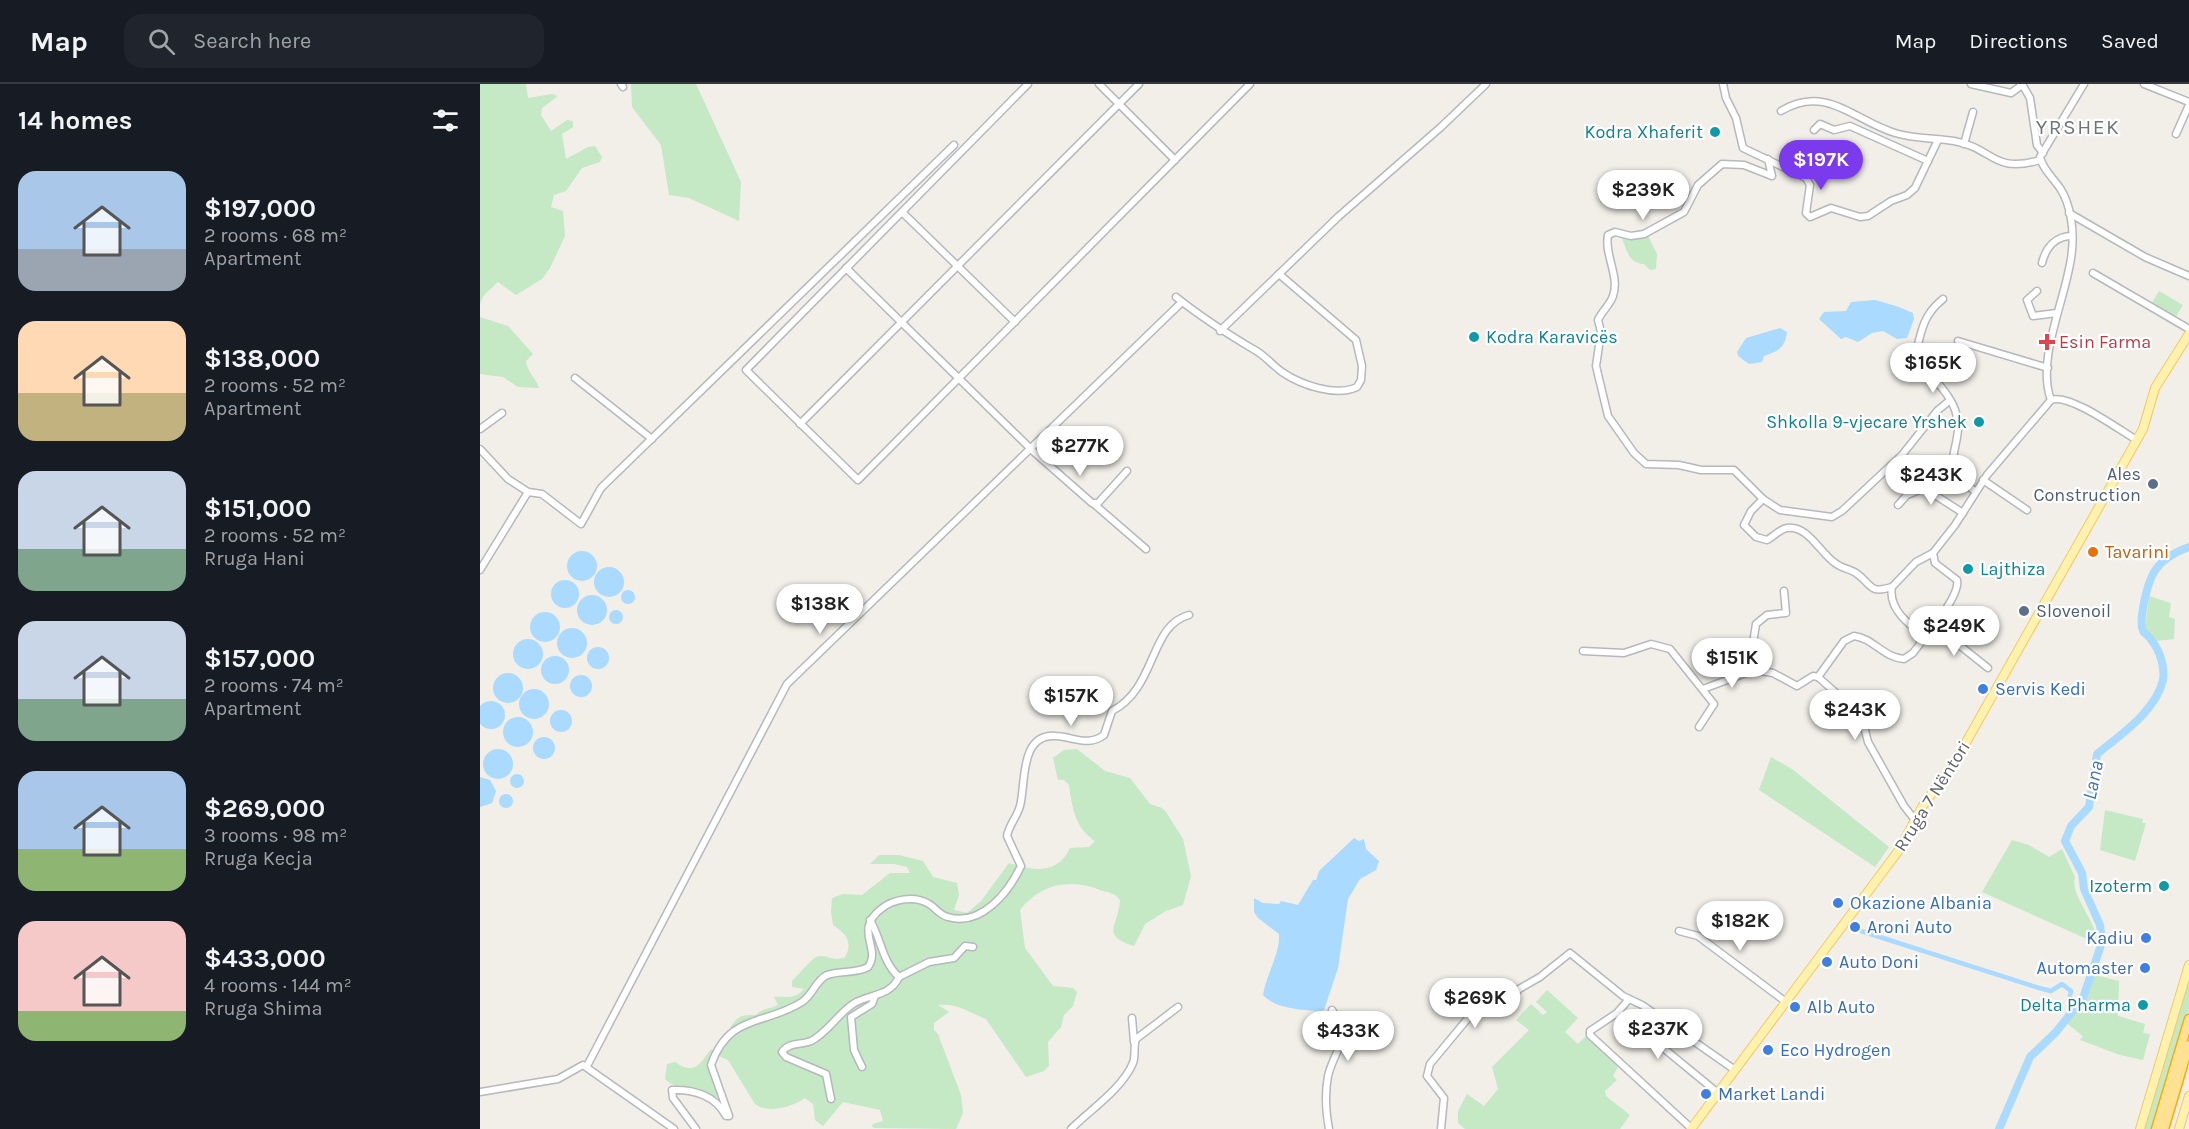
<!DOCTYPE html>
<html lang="en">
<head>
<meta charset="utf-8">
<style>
  body { margin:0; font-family:Karla,sans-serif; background:#20242c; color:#f1f3f6; height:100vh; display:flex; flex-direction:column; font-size:22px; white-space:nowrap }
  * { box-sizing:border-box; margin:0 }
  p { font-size:20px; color:#9ea1a6 }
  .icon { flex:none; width:33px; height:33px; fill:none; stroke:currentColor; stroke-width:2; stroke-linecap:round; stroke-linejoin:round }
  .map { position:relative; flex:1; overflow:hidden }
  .side { display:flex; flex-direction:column; background:#171b24; width:480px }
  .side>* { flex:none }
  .price { position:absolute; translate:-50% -51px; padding:0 14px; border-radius:21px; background:#fff; color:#222; font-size:20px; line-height:39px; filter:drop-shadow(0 2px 3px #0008) }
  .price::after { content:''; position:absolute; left:50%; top:36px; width:18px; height:14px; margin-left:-9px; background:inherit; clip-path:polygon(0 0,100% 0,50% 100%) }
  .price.current { background:#7c3aed; color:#fff }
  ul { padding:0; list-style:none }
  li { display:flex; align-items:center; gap:18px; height:150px; padding:0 18px }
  li span { display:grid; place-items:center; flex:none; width:168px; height:120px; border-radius:18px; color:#555 }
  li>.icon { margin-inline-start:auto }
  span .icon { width:72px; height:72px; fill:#fffc; stroke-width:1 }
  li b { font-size:26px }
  h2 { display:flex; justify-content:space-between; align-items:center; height:72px; padding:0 18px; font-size:26px }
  header { display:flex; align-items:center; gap:36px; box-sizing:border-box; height:84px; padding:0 30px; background:#171b24; border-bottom:2px solid #363941 }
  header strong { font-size:28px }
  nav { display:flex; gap:33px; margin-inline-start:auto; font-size:21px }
  .search { width:420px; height:54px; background:#20242c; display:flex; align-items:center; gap:15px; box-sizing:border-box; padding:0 21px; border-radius:18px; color:#9ea1a6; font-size:22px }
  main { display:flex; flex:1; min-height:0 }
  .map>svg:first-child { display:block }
  .green { fill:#c5e8c5 }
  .water { fill:#aadaff }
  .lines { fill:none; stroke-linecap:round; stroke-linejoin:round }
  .canal { stroke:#aadaff; stroke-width:4.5 }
  .river { stroke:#aadaff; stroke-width:8 }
  .minor-casing { stroke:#b5b8bc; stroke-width:9 }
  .major-casing { stroke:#f2c960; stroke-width:10 }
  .highway-casing { stroke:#f9ab00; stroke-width:11 }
  .minor { stroke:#fff; stroke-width:6 }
  .major { stroke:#fff2af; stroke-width:8 }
  .highway { stroke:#fde293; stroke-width:8 }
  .culture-dot { fill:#0f9aa8; stroke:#fff; stroke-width:2 }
  .health-dot { fill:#e0444e; stroke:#fff; stroke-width:2 }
  .service-dot { fill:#5c6f8a; stroke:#fff; stroke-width:2 }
  .food-dot { fill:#e8710a; stroke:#fff; stroke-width:2 }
  .shop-dot { fill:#3f7fe0; stroke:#fff; stroke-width:2 }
  .labels { text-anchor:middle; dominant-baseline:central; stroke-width:4.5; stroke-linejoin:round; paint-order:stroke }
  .culture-label { font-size:18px; fill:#0d838f; stroke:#fff; text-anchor:end }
  .health-label { font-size:18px; fill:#be3a42; stroke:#fff; text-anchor:start }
  .service-label { font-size:18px; fill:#4e5e75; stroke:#fff; text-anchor:end }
  .food-label { font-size:18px; fill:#c56008; stroke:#fff; text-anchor:start }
  .shop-label { font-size:18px; fill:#366cbe; stroke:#fff; text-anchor:start }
  .street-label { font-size:18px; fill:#5f6368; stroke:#fff }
  .water-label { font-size:20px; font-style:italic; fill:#4174aa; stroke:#fff }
  .quarter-label { font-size:21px; letter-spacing:1.5px; fill:#70757a; stroke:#fff }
</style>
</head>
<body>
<header>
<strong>Map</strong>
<div class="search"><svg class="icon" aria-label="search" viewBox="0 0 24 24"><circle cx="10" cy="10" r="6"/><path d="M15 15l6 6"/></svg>Search here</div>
<nav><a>Map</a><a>Directions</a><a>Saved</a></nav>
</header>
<main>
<section class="side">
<h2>14 homes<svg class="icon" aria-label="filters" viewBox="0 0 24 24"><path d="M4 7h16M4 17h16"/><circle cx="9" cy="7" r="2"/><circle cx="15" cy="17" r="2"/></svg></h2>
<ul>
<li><span style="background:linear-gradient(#a9c7e8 65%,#9aa5b1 0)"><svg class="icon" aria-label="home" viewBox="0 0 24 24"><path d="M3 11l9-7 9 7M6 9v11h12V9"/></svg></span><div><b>$197,000</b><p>2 rooms · 68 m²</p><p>Apartment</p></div></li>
<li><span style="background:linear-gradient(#ffd9b3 60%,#c2b280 0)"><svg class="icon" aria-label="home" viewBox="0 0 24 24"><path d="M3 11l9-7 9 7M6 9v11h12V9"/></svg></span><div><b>$138,000</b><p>2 rooms · 52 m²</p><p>Apartment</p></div></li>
<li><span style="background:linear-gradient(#c9d6e8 65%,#7fa58c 0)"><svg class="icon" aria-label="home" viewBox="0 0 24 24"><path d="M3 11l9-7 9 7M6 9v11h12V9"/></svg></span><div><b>$151,000</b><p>2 rooms · 52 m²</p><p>Rruga Hani</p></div></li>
<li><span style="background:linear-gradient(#c9d6e8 65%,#7fa58c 0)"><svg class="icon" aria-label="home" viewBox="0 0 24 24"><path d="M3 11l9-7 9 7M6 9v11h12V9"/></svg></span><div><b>$157,000</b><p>2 rooms · 74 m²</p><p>Apartment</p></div></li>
<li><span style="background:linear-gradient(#a9c7e8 65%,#8fb573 0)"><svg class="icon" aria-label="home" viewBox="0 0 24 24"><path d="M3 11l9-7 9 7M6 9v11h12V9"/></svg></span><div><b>$269,000</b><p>3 rooms · 98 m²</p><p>Rruga Kecja</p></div></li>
<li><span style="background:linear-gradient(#f6c9c9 75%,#8fb573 0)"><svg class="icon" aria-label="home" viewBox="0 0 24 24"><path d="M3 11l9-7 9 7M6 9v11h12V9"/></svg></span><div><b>$433,000</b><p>4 rooms · 144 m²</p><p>Rruga Shima</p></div></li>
</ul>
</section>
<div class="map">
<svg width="1709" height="1045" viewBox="0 0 1709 1045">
  <rect width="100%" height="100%" fill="#f1efe8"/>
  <g class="green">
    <polygon points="0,0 46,0 48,14 72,10 78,12 62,24 61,31 71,47 87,36 93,37 93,43 82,50 86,75 108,63 115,62 122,73 120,78 102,84 86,107 74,111 71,123 83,127 85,152 70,184 62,195 36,211 18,198 4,211 0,220"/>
    <polygon points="151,0 216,0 261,98 259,137 209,114 189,111 181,61 152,23"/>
    <path d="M1141,152L1153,155L1168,152L1177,170L1176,185L1170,186L1164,180C1148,179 1147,166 1141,152Z"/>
    <polygon points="1679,207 1703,221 1695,234 1672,219"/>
    <path d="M0,233L28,242L53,270L46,277C47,288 56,294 59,304L38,303L23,293L0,290Z"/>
    <polygon points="1669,512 1691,519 1689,533 1695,535 1694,555 1676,557 1665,545"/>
    <path d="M597,665L625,687L650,694L670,720L682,724L686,728L703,755L711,792L703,821L686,827L665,840L654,862C619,851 639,842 640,816C634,808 629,809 620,806C590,794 560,800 540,826L545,864L573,902L593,904L597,908L593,922L584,931L581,943L568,958L569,982L564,987L546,993L506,935C488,928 478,919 458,921L469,928L454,939V946L458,950L481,1011L483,1029L476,1045L395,1044L392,1043L393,1040L403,1037L400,1026L363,1018L343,1042L335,1036L333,1020L325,1014C312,1023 288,1030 275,1020L248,976L239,972L255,947L250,944C258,931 262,931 276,931C282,924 290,925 298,921L294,913C306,912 315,916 324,905L312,903V897C317,892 333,874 336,873C347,869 353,879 365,873C374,858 365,849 353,841L351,828L352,814L363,810L382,811L410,789H430L427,783L414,780H390L399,771H419L443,777L453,793L477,799L479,811L474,826L487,829L501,817L529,779C554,787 577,791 590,764L609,763L615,757C595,744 592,723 589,701L584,696H578L573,674L584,666Z"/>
    <polygon points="1291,673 1312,685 1409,763 1395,783 1279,706"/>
    <polygon points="1625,726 1663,735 1662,739 1666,739 1655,777 1620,766"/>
    <path d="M1532,756L1549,761L1569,773L1582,765L1595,793C1589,810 1618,840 1618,860L1502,808Z"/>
    <polygon points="1615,891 1639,897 1638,932 1665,940 1663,949 1670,950 1663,976 1640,971 1600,956 1603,952 1585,938 1604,916"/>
    <polygon points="1709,892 1709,926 1686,993 1673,1045 1663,1045"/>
    <polygon points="1067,906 1098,934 1085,948 1098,960 1106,952 1138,983 1133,992 1137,996 1125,1007 1126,1012 1150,1031 1140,1045 985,1045 978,1039 978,1027 987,1010 1004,1022 1018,1005 1012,983 1049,946 1036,936 1051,920 1063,931 1067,928 1056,918"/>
    <path d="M231,965L236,971L230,988L239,1012L234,1014C217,1005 199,1008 185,995L187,980L195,978C214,991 219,982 231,965Z"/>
  </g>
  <g class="water">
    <path d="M1395,216C1410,220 1420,223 1433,229L1434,235L1427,254L1417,255L1403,247L1392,249L1378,258L1366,253L1361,255L1339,235L1344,228L1366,227L1371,218Z"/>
    <path d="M1300,244L1307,248C1305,264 1298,267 1284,272L1282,278L1269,280L1258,272L1257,268L1266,254Z"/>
    <circle cx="102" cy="482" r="15"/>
    <circle cx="129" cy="498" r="15"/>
    <circle cx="85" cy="510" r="14"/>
    <circle cx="148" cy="513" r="7"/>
    <circle cx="112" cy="526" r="15"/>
    <circle cx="136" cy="533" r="7"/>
    <circle cx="65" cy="543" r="15"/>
    <circle cx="92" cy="559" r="15"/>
    <circle cx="48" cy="570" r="15"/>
    <circle cx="118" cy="574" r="11"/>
    <circle cx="75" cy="586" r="14"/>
    <circle cx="28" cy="604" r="15"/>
    <circle cx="101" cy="602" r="11"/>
    <circle cx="54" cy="620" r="15"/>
    <circle cx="11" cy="631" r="14"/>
    <circle cx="81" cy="637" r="11"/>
    <circle cx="38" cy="648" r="15"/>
    <circle cx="64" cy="664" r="11"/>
    <circle cx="18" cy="680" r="15"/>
    <circle cx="37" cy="697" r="7"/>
    <polygon points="0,693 10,696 16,707 12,719 0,723"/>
    <circle cx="26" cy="717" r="7"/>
    <path d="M874,754L879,757L884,755L886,765L899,777L896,786L880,795L868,815L858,884L844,926L840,927C822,926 796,925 783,911C786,890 800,872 799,850L778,834L774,828V814L783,819L799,820L801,817L818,821L833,796H836L839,787Z"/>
  </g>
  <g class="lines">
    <polyline class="canal" points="1381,847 1559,904 1571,907 1582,900 1591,907 1589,916 1594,923"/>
    <path class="river" d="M1519,1045L1550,973L1576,948L1603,914L1622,858L1620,841L1604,805L1602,789L1585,757L1591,742L1609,723L1617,670C1640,651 1676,627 1683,596C1685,583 1680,567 1672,557C1670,553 1665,550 1663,547C1660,540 1662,531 1663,524C1669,490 1676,475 1709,463"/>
    <g class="minor-casing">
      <g id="minor">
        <polyline points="141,0 143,3"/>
        <polyline points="548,0 266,286 378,396 770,0"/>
        <polyline points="619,0 695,76"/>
        <polyline points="1243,0 1246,14 1256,34 1263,64 1326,94 1330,101 1326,129 1330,133 1351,124 1380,133 1388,132 1411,117 1427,111 1435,104 1458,56"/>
        <polyline points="1491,0 1531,9 1542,1"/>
        <polyline points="1542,0 1550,14 1557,61 1563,69"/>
        <polyline points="1664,0 1709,18"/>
        <path d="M1301,27C1346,0 1373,36 1415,49C1434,55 1455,54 1474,57C1514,64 1512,90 1560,76"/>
        <polyline points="1334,46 1340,40 1354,46 1370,42 1448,77"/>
        <polyline points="1696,50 1709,21"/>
        <polyline points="1484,60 1493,28"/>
        <path d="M1288,75L1292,92L1264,81L1242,80L1218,101L1204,128L1164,150L1151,152L1135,148L1128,151C1124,171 1140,192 1133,212C1130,221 1122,227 1118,236L1121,248L1116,282L1128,332L1154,369L1166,380L1199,381L1221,386H1254L1283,415L1300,426L1352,433L1362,427L1422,371L1457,327L1469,317"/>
        <polyline points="422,128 535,238"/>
        <polyline points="1589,129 1665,173 1709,192"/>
        <path d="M1562,179C1566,163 1576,152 1592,152"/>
        <polyline points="366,184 554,368 612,419 618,419 647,387"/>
        <polyline points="1613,189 1709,245"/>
        <polyline points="1557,207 1547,216 1553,232 1577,229"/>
        <path d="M696,213C721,233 746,249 773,265C785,271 792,281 802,288C821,301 856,313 877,303L881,296L882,282L876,256L799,190"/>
        <path d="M1463,215C1451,225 1445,234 1441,249C1439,256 1436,264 1439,272C1447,291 1470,307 1476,329C1486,363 1453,381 1495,407"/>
        <polyline points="740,247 858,133 961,43 1006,0"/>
        <polyline points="1478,257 1568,284"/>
        <polyline points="95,294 172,355"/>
        <path d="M1571,316C1555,273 1589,209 1592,166C1594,146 1591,121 1580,104C1573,94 1562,84 1560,73L1604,0"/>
        <polyline points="320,340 659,0"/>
        <polyline points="0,345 22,329"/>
        <polyline points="0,365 28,395 48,408 62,410 101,440 121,404 474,61"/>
        <polyline points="1503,396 1547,426"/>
        <path d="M1283,415L1271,427L1264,441L1276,453L1287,456C1293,453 1300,445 1307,444C1328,441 1340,469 1355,479C1361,484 1370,485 1376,489C1393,501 1388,510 1412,503"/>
        <polyline points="614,420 666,465"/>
        <polyline points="1418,421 1427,411 1444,404 1483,429"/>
        <polyline points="0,486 48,408"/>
        <polyline points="1454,541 1508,584"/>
        <path d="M1445,552C1429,541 1408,525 1412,503L1436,478L1453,469L1475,441L1507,391L1571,316C1589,309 1638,345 1655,355"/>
        <polyline points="1103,567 1144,569 1171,560 1190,565 1234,620 1219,643"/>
        <polyline points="1274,586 1272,566 1276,540 1287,531 1306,529 1304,507"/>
        <path d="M1338,593L1364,557L1374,552C1393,554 1404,574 1424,575L1433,569C1444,554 1481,512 1477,496L1455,479L1453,469"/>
        <polyline points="1338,593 1381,631 1388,658 1424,722 1435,736"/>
        <polyline points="1223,605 1274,586 1293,589 1317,602 1333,592 1338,593"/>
        <polyline points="1199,847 1218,852 1306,918"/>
        <polyline points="419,893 449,878 474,874 485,862 493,863"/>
        <polyline points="1149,915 1137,929 1110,947 1110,951 1211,1044"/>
        <polyline points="652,934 654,958"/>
        <polyline points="1154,940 1238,1009"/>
        <polyline points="107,982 307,600 702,218"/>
        <polyline points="382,983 374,966 371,933 392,920 395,912"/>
        <polyline points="0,1008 78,995 103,981 194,1045"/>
        <path d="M351,1015L346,990L306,973L302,968C309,958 321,961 331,957C347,949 358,930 373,920C388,910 410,913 419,893C402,878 401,854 390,836"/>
        <path d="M216,1045L193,1014L192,1006C214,1005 236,1012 246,1032H249L231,981C249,929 284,942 322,918C333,911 335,897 347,891C360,886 376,890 388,883C402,864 373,847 401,825C413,815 435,811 449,820C456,824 459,831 468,833C501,843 529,808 541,782L527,752C529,741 537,733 540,722C546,700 539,649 576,652C594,653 608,663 624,651L632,627C677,604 669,541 709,531"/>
        <path d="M591,1045C610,1026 642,1005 653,979C656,971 653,962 656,955L698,923"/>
        <path d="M849,1045C846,1029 845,1008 848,992C855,963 873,956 852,926"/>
        <polyline points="961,1045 964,1014 947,992 950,980 989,933 1006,926 1024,923 1039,905 1060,893 1090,869 1143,912 1162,921 1255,986"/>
      </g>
    </g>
    <g class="major-casing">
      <g id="major">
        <polyline points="1211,1045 1419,766 1442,723 1476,676 1663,345 1675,304 1709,250"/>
        <polyline points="1660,1045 1709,881"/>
        <polyline points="1699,1045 1709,1012"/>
      </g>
    </g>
    <g class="highway-casing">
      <g id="highway">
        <polyline points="1676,1045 1709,935"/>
        <polyline points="1684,1045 1709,961"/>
      </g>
    </g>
    <use href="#minor" class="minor"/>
    <use href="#major" class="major"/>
    <use href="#highway" class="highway"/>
  </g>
  <g class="culture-dot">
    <circle cx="1235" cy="48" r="6"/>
    <circle cx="994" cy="253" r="6"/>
    <circle cx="1499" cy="338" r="6"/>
    <circle cx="1488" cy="485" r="6"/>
    <circle cx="1684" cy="802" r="6"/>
    <circle cx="1663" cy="921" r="6"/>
  </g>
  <path class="health-dot" d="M1564 249h6v6h6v6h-6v6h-6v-6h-6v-6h6z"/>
  <g class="service-dot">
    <circle cx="1673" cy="400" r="6"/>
    <circle cx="1544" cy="527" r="6"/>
  </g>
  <circle class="food-dot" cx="1613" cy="468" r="6"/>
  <g class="shop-dot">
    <circle cx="1503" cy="605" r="6"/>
    <circle cx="1358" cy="819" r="6"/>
    <circle cx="1375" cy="843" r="6"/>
    <circle cx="1666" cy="854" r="6"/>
    <circle cx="1347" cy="878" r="6"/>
    <circle cx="1665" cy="884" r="6"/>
    <circle cx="1315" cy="923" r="6"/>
    <circle cx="1288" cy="966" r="6"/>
    <circle cx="1226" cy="1010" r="6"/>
  </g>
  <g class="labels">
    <g class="culture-label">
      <text x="1223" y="48">Kodra Xhaferit</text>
      <text x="1006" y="253" text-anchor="start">Kodra Karavicës</text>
      <text x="1487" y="338">Shkolla 9-vjecare Yrshek</text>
      <text x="1500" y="485" text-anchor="start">Lajthiza</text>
      <text x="1672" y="802">Izoterm</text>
      <text x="1651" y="921">Delta Pharma</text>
    </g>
    <g class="health-label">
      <text x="1579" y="258">Esin Farma</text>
    </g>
    <g class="service-label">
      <text x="1661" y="390">Ales<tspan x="1661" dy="21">Construction</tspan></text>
      <text x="1556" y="527" text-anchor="start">Slovenoil</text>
    </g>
    <g class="food-label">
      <text x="1625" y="468">Tavarini</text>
    </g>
    <g class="shop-label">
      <text x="1515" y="605">Servis Kedi</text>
      <text x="1370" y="819">Okazione Albania</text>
      <text x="1387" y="843">Aroni Auto</text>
      <text x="1654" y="854" text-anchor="end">Kadiu</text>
      <text x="1359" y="878">Auto Doni</text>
      <text x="1653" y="884" text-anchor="end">Automaster</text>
      <text x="1327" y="923">Alb Auto</text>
      <text x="1300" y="966">Eco Hydrogen</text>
      <text x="1238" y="1010">Market Landi</text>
    </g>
    <g class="street-label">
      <text transform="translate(1452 712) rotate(-58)">Rruga 7 Nëntori</text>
    </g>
    <g class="water-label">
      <text transform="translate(1613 696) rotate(-78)">Lana</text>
    </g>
    <g class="quarter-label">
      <text x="1598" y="43">YRSHEK</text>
    </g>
  </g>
</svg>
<b class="price current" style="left:1341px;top:107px">$197K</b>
<b class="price" style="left:1163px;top:137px">$239K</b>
<b class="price" style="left:1453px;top:310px">$165K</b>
<b class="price" style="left:600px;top:393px">$277K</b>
<b class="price" style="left:1451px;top:422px">$243K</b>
<b class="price" style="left:340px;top:551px">$138K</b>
<b class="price" style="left:1474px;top:573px">$249K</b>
<b class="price" style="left:1252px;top:605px">$151K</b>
<b class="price" style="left:591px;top:643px">$157K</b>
<b class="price" style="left:1375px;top:657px">$243K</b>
<b class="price" style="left:1260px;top:868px">$182K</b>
<b class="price" style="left:995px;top:945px">$269K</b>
<b class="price" style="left:1178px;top:976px">$237K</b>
<b class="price" style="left:868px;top:978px">$433K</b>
</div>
</main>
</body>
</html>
